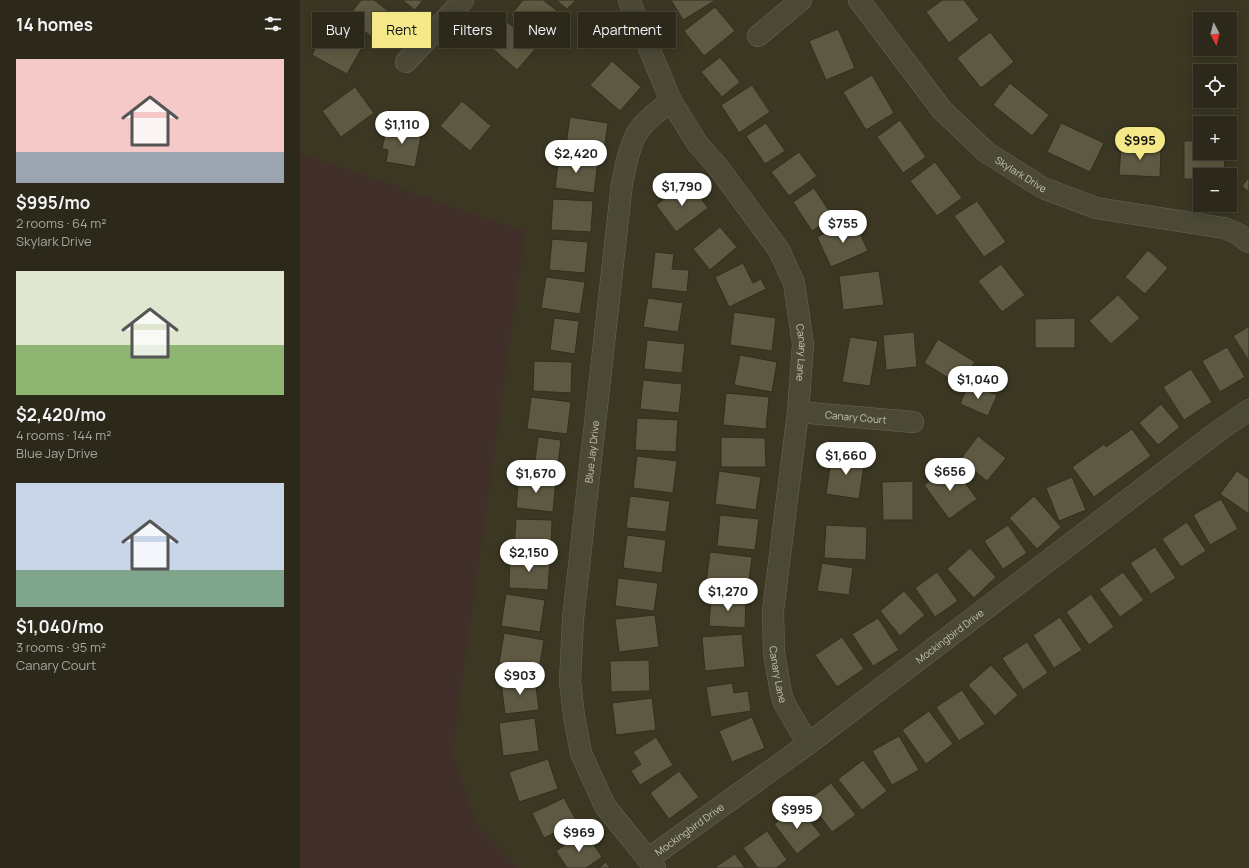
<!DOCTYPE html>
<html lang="en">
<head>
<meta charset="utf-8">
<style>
  body { margin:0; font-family:Manrope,sans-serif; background:#343123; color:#f1f3f6; height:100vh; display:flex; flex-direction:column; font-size:15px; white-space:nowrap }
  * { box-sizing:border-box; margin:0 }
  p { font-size:13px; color:#a6a6a2 }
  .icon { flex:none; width:22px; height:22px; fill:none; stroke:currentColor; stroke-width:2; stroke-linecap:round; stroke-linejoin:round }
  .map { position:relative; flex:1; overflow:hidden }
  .details { display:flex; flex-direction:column; background:#2c291a; width:300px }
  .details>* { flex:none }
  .hud { position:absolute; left:12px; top:12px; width:380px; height:36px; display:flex; gap:8px }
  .needle { width:26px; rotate:173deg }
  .fabs { position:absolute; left:893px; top:12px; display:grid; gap:8px }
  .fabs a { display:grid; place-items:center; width:44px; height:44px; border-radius:0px; background:#2c291a; box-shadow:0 2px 10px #0003,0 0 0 1px #484539; font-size:20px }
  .price { position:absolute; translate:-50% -34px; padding:0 9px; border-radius:14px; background:#fff; color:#222; font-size:13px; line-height:26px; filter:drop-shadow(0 1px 2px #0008) }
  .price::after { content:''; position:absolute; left:50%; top:24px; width:12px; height:9px; margin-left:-6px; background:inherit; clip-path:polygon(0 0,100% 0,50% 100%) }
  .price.current { background:#f5e888; color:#111 }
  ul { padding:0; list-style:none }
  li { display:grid; align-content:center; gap:8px; height:212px; padding:0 16px }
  li span { display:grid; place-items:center; height:124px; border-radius:0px; color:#555 }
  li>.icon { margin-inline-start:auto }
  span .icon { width:72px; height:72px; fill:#fffc; stroke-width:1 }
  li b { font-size:17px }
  h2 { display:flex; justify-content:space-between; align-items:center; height:48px; padding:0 16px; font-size:17px }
  .pill { padding:0 14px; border-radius:0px; background:#2c291a; box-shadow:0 2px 10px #0003,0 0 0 1px #484539; font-size:14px; line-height:36px }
  .pill.current { background:#f5e888; color:#111 }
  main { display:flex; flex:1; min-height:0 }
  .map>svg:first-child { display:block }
  .green { fill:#403029 }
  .building { fill:#5e5942; stroke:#322f1e }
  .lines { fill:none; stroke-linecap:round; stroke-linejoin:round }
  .minor-casing { stroke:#696655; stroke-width:22 }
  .minor { stroke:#4b4837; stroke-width:21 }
  .labels { text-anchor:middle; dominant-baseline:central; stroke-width:4; stroke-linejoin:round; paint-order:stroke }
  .street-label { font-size:10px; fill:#c7c4b2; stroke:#302d1c }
</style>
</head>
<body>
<main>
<section class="details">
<h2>14 homes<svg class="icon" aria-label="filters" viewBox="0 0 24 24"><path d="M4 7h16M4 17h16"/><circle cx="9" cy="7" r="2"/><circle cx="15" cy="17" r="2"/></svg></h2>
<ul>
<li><span style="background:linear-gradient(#f6c9c9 75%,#9aa5b1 0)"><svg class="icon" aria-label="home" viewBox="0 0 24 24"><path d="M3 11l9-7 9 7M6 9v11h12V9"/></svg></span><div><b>$995/mo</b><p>2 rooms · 64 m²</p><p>Skylark Drive</p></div></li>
<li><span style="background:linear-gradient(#dfe7d0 60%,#8fb573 0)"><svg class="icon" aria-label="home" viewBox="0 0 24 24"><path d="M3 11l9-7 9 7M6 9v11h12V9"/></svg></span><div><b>$2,420/mo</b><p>4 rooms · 144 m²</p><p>Blue Jay Drive</p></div></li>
<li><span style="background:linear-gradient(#c9d6e8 70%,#7fa58c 0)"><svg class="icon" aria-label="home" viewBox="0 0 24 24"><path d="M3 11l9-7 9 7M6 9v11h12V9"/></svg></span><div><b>$1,040/mo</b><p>3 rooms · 95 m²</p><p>Canary Court</p></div></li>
</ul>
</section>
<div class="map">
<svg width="949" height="868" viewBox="0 0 949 868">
  <rect width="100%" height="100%" fill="#3b3723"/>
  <polygon class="green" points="0,153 225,232 152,753 176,823 216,868 0,868"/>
  <g class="building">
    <polygon points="61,0 74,0 91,13 72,37 47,18"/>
    <polygon points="102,0 123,0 115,10"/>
    <polygon points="223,0 243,0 264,16 244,41 211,15"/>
    <polygon points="256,0 276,0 267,9"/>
    <polygon points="371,0 416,0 383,20"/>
    <polygon points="642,0 664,0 679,20 649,43 626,12"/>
    <polygon points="415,7 435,31 404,56 384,31"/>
    <polygon points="206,21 237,47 217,70 193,49 204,36 198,31"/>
    <polygon points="28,25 64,44 47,74 12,55"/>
    <polygon points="538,29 555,68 526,80 509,41"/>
    <polygon points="690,32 714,62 681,88 657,58"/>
    <polygon points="420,57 440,82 422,97 401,72"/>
    <polygon points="312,61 341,87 320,111 290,85"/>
    <polygon points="572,75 594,113 566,130 543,92"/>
    <polygon points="710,83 749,115 732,136 693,105"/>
    <polygon points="452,85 470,112 439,133 421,105"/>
    <polygon points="55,87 74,113 41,137 22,111"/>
    <polygon points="162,101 191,126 170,151 140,126"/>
    <polygon points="270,117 308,123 304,150 266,145"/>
    <polygon points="600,120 626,157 603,173 577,137"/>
    <polygon points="466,123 485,151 465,164 446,136"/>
    <polygon points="761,123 804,143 790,172 747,152"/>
    <polygon points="87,125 122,131 115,167 86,162 88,150 82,149"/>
    <polygon points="884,141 900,141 900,153 924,153 925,175 900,175 900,179 884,179"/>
    <polygon points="821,146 861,147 860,177 819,175"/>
    <polygon points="499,152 517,176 489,196 471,172"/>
    <polygon points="259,156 298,161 294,193 255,188"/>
    <polygon points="635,162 662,198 637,216 610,181"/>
    <polygon points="949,177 949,192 942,186"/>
    <polygon points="389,182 408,208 376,232 356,205"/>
    <polygon points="514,188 533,217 512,231 493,202"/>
    <polygon points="253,199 293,201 291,232 251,230"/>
    <polygon points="677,201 706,242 684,257 654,216"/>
    <polygon points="554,220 568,251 531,267 517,237"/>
    <polygon points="420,227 437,247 410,270 393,249"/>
    <polygon points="252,239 288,242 285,273 249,270"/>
    <polygon points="848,250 868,268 845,294 825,277"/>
    <polygon points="355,252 374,254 372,269 389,270 387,292 351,288"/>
    <polygon points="443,263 453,283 461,279 466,289 429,307 415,277"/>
    <polygon points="701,264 725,295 702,312 678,281"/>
    <polygon points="579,271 584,305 543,310 539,276"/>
    <polygon points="246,277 285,282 280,314 241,308"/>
    <polygon points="818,295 840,318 811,344 789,321"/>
    <polygon points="348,298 383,303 378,332 343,327"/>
    <polygon points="434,312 476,318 472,351 430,345"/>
    <polygon points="254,318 279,321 275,354 250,350"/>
    <polygon points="775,318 775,348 735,348 735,319"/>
    <polygon points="949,326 949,361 933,336"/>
    <polygon points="614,332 617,367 586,370 583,335"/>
    <polygon points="550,337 578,341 570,386 542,382"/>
    <polygon points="638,339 675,362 660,385 624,363"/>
    <polygon points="347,340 385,344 382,373 344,369"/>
    <polygon points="927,347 945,377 920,392 902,361"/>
    <polygon points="440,355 477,362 472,392 434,385"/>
    <polygon points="234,361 272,362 271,393 233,391"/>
    <polygon points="891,369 912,402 884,420 863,387"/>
    <polygon points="343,380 382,384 379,413 340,409"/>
    <polygon points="669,383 697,395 688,416 660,404"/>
    <polygon points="426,393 469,397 466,429 423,425"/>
    <polygon points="231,397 271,402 267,434 227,429"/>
    <polygon points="861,404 880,427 858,445 839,423"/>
    <polygon points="337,418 378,420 376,452 335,450"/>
    <polygon points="832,429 851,456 794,497 772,467 804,444 806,447"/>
    <polygon points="678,436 706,458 687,481 660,460"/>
    <polygon points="238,437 261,440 257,472 234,470"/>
    <polygon points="421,437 465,438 466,467 421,467"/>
    <polygon points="532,453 565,458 559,499 526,494"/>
    <polygon points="337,456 377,461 373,493 333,488"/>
    <polygon points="652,465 677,499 649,519 624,485"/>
    <polygon points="419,471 461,477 456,510 415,504"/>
    <polygon points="937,471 949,479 949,514 920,494"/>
    <polygon points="219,476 256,480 253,512 216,508"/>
    <polygon points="772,477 786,510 759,521 746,488"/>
    <polygon points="613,481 613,520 583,520 582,482"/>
    <polygon points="330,496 370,501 366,532 326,528"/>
    <polygon points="734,496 761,527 737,549 709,518"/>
    <polygon points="921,499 938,529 910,545 893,515"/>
    <polygon points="420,515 459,519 455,550 417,546"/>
    <polygon points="216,519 252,520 251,551 214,549"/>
    <polygon points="887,522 906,551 881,567 862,539"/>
    <polygon points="526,525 567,527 566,560 524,558"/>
    <polygon points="708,525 727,553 703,569 684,541"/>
    <polygon points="327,535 366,540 362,573 323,568"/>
    <polygon points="855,547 876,578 851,594 830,563"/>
    <polygon points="670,548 696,577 674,598 647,569"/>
    <polygon points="410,552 452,557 448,589 406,584"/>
    <polygon points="210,557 250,559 248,590 209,588"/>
    <polygon points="522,563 553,568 549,595 517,591"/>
    <polygon points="637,572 658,601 635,617 615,588"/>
    <polygon points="823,572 844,600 820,617 799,589"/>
    <polygon points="318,578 358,583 354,611 315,606"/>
    <polygon points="604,591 625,615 600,636 580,611"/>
    <polygon points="206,594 245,600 240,632 201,626"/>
    <polygon points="791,594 814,627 789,645 766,612"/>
    <polygon points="411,596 446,598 445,628 409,626"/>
    <polygon points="355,615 359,647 319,652 315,619"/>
    <polygon points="760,617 782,650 754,668 733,635"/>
    <polygon points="578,618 599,650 573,666 552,634"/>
    <polygon points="204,633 244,640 239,669 199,663"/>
    <polygon points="442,634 445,667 405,671 402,637"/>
    <polygon points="542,637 564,669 537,687 515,655"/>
    <polygon points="727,642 748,673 723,690 702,658"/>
    <polygon points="349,660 350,691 311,692 310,661"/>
    <polygon points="691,665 718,695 695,716 668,685"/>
    <polygon points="235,678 239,710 205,714 201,682"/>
    <polygon points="432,683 434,693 448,691 451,711 411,717 406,687"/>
    <polygon points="662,690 685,724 659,741 636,707"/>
    <polygon points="352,698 356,730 316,735 312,703"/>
    <polygon points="629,711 653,744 626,764 602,730"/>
    <polygon points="452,717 465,748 432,762 419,731"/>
    <polygon points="235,718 239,751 203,756 199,723"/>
    <polygon points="599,736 619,770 592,785 572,751"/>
    <polygon points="356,737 373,765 340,785 331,771 341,764 333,752"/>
    <polygon points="248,759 258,789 219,802 209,772"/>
    <polygon points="563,760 587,791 562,810 538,779"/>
    <polygon points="379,771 399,797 369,819 350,793"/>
    <polygon points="531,783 556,815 532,832 508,800"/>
    <polygon points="264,798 277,822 244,838 232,813"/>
    <polygon points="498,806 521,835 497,854 474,824"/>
    <polygon points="467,831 487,860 476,868 458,868 443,848"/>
    <polygon points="285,832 302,857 286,868 267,868 256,851"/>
    <polygon points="435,854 445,868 414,868"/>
    <polygon points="306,862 310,868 299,868"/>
  </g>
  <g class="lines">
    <g class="minor-casing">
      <g id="minor">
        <path id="s1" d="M329,0L371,101L397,143L418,167L479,250L494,283L503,344L498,412L473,611L474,653L481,693L484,703L508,744"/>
        <path id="s2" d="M559,0L642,110L686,152L743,188L796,208L924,228L938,234L949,242"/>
        <polyline points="458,36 501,0"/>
        <polyline points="106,62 163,0"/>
        <path id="s3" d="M498,412L613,422"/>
        <path id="s4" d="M348,859L508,744L917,432L949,410"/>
        <path id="s5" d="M355,868L305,806L281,753L274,716L270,682L273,619L322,183C326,166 329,145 339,130C347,118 360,110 371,101"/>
      </g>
    </g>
    <use href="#minor" class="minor"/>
  </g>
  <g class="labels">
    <g class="street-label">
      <text stroke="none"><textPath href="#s2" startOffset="240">Skylark Drive</textPath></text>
      <text stroke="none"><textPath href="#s1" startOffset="400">Canary Lane</textPath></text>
      <text stroke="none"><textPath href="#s3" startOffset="58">Canary Court</textPath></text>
      <text stroke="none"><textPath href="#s5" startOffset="441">Blue Jay Drive</textPath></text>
      <text stroke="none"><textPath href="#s4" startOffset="375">Mockingbird Drive</textPath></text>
      <text stroke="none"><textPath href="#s1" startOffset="724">Canary Lane</textPath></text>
      <text stroke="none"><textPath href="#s4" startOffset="51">Mockingbird Drive</textPath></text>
    </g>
  </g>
</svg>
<div class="fabs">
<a><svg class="needle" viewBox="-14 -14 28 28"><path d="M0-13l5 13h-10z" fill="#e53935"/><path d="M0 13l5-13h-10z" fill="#a6a6a2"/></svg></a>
<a><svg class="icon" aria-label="locate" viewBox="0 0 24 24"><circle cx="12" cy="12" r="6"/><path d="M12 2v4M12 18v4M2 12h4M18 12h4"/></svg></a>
<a>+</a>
<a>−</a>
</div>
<b class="price" style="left:102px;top:145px">$1,110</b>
<b class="price current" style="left:840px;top:161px">$995</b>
<b class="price" style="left:276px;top:174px">$2,420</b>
<b class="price" style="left:382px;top:207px">$1,790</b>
<b class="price" style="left:543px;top:244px">$755</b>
<b class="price" style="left:678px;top:400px">$1,040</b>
<b class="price" style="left:546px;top:476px">$1,660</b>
<b class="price" style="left:650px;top:492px">$656</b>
<b class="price" style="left:236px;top:494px">$1,670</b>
<b class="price" style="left:229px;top:573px">$2,150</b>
<b class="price" style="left:428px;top:612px">$1,270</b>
<b class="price" style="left:220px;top:696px">$903</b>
<b class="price" style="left:497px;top:830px">$995</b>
<b class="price" style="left:279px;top:853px">$969</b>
<div class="hud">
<a class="pill">Buy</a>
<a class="pill current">Rent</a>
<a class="pill">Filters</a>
<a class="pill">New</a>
<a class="pill">Apartment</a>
</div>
</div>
</main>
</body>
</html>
